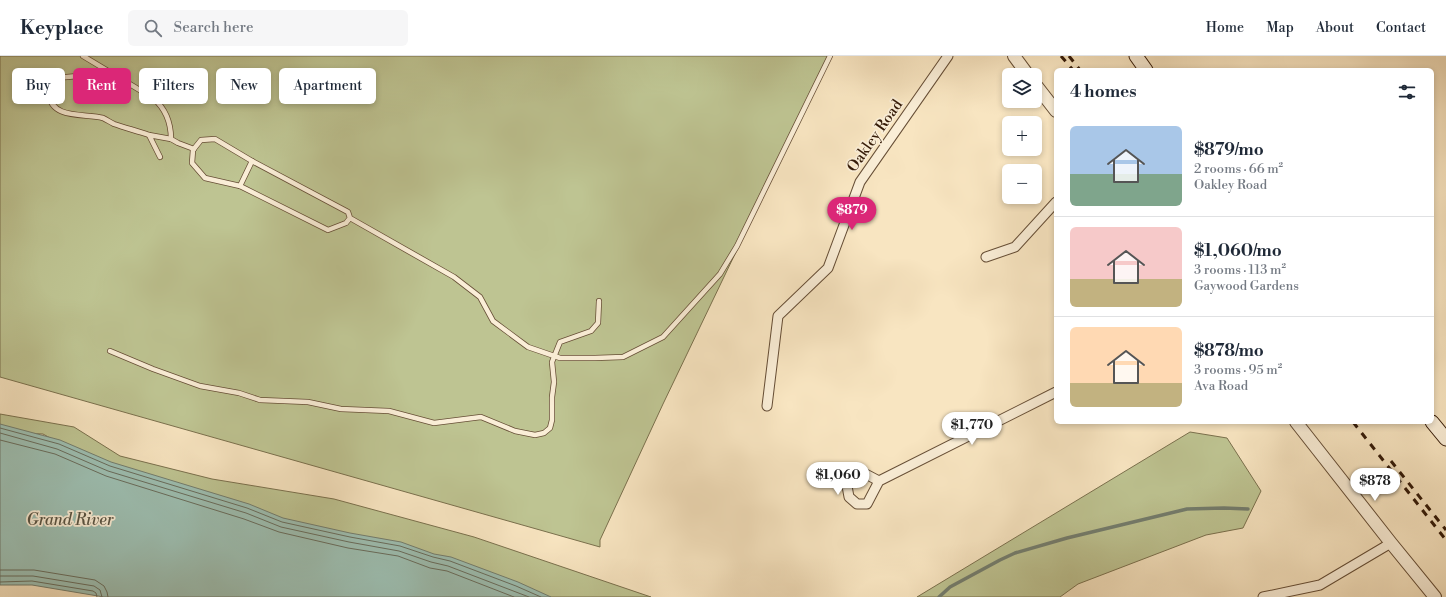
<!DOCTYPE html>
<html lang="en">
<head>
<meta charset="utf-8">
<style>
  body { margin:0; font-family:"Libre Bodoni",serif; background:#f6f6f7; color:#1f2937; height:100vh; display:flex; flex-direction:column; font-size:15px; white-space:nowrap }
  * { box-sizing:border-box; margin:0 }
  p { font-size:13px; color:#747a83 }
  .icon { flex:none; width:22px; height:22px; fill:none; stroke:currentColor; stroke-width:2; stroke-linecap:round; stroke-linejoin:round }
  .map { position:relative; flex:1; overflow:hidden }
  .drawer { position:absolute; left:1054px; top:12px; width:380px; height:356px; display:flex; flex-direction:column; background:#fff; border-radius:6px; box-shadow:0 2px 6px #0003 }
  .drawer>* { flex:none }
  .banner { position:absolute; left:12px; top:12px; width:380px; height:36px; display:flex; gap:8px }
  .controls { position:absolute; left:1002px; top:12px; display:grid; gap:8px }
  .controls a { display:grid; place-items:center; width:40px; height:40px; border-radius:6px; background:#fff; box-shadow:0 2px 6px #0003; font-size:20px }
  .price { position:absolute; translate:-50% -34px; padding:0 9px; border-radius:14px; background:#fff; color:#222; font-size:13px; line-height:26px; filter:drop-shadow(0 1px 2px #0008) }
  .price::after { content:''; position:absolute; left:50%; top:24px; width:12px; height:9px; margin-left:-6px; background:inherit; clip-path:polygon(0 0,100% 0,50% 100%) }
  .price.active { background:#db2777; color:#fff }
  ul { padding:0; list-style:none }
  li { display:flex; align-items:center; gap:12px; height:100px; padding:0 16px }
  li+li { border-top:1px solid #e0e1e3 }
  li span { display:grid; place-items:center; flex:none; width:112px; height:80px; border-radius:6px; color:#555 }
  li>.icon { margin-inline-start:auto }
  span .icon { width:48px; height:48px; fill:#fffc; stroke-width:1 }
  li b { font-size:17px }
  h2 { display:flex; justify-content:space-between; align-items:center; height:48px; padding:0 16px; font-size:17px }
  .tag { padding:0 14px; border-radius:6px; background:#fff; box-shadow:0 2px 6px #0003; font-size:14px; line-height:36px }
  .tag.active { background:#db2777; color:#fff }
  header { display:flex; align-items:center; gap:24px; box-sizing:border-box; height:56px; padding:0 20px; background:#fff; border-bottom:1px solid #e0e1e3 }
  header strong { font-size:19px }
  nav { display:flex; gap:22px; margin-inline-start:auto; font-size:14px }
  .search { width:280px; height:36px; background:#f6f6f7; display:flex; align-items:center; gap:10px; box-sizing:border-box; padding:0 14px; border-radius:6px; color:#747a83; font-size:15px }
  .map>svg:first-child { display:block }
  .green { fill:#bec492; stroke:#7a704d }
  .water { fill:#9dbfb2; stroke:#737d6e }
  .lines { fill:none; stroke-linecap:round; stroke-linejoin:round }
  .shore { stroke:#696d5d; stroke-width:1 }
  .stream { stroke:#737d6e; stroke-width:3.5 }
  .service-casing { stroke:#664e36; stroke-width:6 }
  .minor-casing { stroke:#664e36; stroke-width:11 }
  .tertiary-casing { stroke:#664e36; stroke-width:14 }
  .secondary-casing { stroke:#351b08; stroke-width:15 }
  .service { stroke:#faeed7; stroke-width:4.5 }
  .minor { stroke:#faeed7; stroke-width:9 }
  .tertiary { stroke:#faeed7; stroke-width:12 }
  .secondary { stroke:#faeed7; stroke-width:13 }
  .rail { stroke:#351b08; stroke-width:3; stroke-dasharray:7 7; stroke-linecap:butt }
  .labels { text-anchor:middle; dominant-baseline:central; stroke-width:3.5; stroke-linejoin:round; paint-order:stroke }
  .street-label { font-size:15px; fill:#351b08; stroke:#faeed7 }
  .water-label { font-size:16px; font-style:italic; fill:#595444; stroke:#faeed7 }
</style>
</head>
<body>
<header>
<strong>Keyplace</strong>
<div class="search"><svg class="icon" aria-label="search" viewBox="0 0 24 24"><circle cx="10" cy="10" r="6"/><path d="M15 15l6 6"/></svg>Search here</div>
<nav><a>Home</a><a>Map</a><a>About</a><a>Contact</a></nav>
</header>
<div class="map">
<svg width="1446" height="541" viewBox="0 0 1446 541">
  <rect width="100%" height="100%" fill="#f8e5c1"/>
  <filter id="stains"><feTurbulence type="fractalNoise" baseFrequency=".005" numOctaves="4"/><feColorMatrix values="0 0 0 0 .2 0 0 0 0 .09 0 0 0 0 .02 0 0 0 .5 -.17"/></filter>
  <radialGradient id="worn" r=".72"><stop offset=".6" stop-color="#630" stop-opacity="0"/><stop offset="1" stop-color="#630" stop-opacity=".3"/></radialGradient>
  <g class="green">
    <polygon points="0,0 830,0 663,348 600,484 600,491 0,321"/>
    <polygon points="0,358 74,371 120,400 212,423 334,443 474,481 651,541 513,541 176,434 88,403 43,378 0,376"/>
    <polygon points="1190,376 1227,382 1261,435 1243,472 1206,479 1078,528 1060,541 917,541"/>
  </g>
  <polygon class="water" points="0,368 60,384 111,406 249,448 283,462 350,477 401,486 434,498 451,501 518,526 551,541 104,541 32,529 0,529"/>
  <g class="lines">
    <g class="shore">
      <polyline points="0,372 59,388 110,410 247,452 282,466 350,481 400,490 433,501 450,505 516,530 541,541"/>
      <polyline points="0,377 57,393 108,415 246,457 281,471 349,486 399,495 431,506 448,510 529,541"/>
      <polyline points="0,384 55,398 106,420 244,463 279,476 348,492 398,500 430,512 447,515 514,541"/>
      <polyline points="0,514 34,514 95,524 104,530 107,536 108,541"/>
      <polyline points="0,520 33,520 94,530 100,534 102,541"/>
      <polyline points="0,526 32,525 93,535 96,537 97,541"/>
    </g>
    <polyline class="stream" points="939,541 950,531 1000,504 1015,497 1067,482 1187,453 1224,452 1248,453"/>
    <g class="service-casing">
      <g id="service">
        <path d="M83,0L153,42C166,53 171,66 171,83L178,87L194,93"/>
        <path d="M107,15L105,17L100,18L56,22C51,26 49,32 49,38C51,64 86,57 103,62C107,64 110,66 114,68C125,72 138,75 149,79"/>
        <polyline points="160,101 149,79 171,83"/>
        <polyline points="240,130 205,122 192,107 193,94 201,84 215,83 252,105"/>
        <polyline points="350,162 346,167 328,174 240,130 252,105 348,156 350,162 454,221 480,241 493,265 528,291 560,302 595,302 623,301 663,281 720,218 737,190 830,0"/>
        <polyline points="110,295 153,313 200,330 239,337 260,344 308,346 341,353 389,355 434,367 481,361 515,375 535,379 544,377 550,372 552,364 552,341 554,326 552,306 560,286 591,275 598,267 599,245"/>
      </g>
    </g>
    <g class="minor-casing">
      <g id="minor">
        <polyline points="986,201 1015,191 1056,146"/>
        <polyline points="767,350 778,260 828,212 860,126 948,0"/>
        <polyline points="879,425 860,415 851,420 847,430 849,441 857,448 867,448 879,425 1056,336"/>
        <polyline points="1263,541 1320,529 1391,487"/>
      </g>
    </g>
    <g class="tertiary-casing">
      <g id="tertiary">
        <polyline points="1014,0 1028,19"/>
        <polyline points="1035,28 1056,55"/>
        <polyline points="1296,366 1391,487 1435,541"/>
      </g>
    </g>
    <g class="secondary-casing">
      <g id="secondary">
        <polyline points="1136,0 1146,14"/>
        <polyline points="1432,366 1446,383"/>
      </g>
    </g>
    <use href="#service" class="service"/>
    <use href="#minor" class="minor"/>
    <use href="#tertiary" class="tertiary"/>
    <use href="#secondary" class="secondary"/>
    <g class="rail">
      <polyline points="1061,0 1073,14"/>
      <polyline points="1069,0 1080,14"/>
      <polyline points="1353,366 1446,484"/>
      <polyline points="1391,405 1446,474"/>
    </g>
  </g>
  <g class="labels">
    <g class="street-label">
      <text transform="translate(875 80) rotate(-55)">Oakley Road</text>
    </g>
    <g class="water-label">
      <text x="70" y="464">Grand River</text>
    </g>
  </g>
  <rect width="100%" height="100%" filter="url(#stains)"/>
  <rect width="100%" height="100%" fill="url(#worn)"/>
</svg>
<div class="controls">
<a><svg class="icon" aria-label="layers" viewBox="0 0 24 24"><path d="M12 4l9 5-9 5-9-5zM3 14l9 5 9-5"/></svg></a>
<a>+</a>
<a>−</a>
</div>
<b class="price active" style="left:852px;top:175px">$879</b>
<b class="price" style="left:972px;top:390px">$1,770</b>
<b class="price" style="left:838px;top:440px">$1,060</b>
<b class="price" style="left:1375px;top:446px">$878</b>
<div class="banner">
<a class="tag">Buy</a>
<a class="tag active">Rent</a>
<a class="tag">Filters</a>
<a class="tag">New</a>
<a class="tag">Apartment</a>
</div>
<section class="drawer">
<h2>4 homes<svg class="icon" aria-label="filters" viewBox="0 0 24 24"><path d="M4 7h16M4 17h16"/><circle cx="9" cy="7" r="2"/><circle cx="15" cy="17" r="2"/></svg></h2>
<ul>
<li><span style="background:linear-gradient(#a9c7e8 60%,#7fa58c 0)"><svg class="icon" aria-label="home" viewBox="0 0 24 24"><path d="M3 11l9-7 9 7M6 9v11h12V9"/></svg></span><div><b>$879/mo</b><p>2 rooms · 66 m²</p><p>Oakley Road</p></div></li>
<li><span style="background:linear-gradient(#f6c9c9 65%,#c2b280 0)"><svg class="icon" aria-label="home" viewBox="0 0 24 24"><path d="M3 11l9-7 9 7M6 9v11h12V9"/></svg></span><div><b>$1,060/mo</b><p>3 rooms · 113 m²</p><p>Gaywood Gardens</p></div></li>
<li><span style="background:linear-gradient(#ffd9b3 70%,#c2b280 0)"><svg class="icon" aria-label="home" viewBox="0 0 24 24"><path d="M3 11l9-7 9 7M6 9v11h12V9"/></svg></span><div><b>$878/mo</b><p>3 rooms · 95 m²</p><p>Ava Road</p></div></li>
</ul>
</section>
</div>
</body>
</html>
